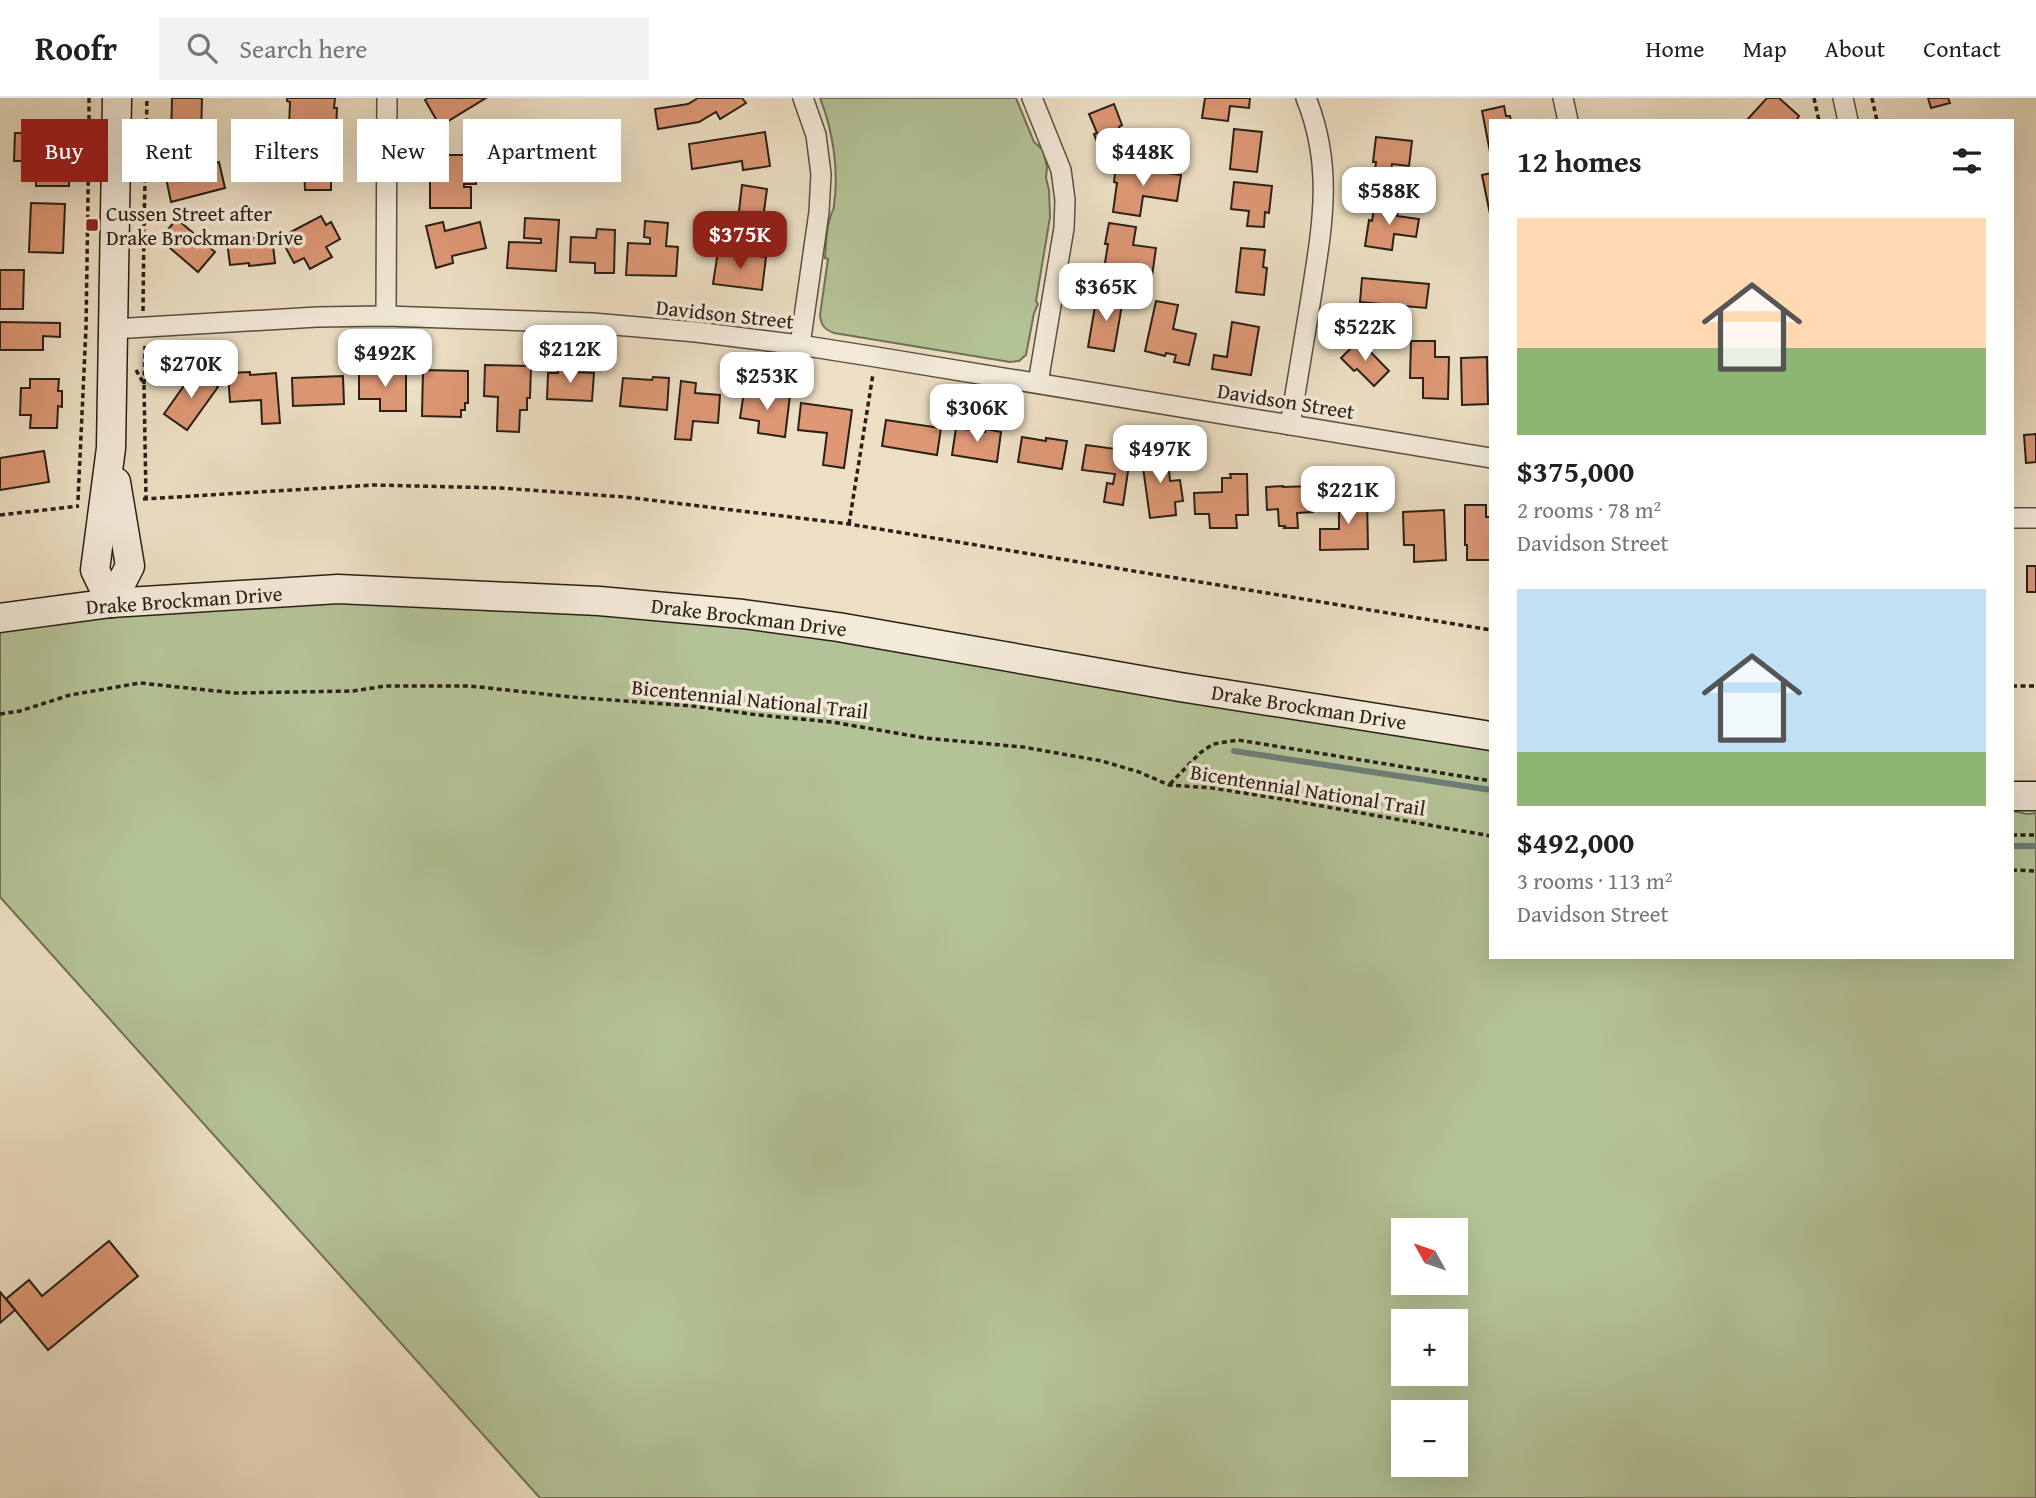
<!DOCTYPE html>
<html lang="en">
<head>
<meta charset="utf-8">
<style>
  body { margin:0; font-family:"Gentium Book Plus",serif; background:#f2f2f2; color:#222; height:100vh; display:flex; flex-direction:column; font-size:26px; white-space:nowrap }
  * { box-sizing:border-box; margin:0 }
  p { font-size:23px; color:#767676 }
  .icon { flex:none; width:38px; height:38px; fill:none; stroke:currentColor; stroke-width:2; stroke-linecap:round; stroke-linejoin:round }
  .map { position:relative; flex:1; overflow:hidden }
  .side { position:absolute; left:1489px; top:21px; width:525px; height:840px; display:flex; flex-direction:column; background:#fff; border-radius:0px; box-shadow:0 7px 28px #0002 }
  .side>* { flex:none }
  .hud { position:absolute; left:21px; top:21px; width:665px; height:63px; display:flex; gap:14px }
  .needle { width:46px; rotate:310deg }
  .fabs { position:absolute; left:1391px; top:1120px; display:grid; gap:14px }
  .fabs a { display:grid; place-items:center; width:77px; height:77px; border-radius:0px; background:#fff; box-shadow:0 7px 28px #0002; font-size:35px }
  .price { position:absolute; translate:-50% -60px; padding:0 16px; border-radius:14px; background:#fff; color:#222; font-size:23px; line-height:46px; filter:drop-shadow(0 2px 4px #0008) }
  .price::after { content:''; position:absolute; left:50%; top:42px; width:21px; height:16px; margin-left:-10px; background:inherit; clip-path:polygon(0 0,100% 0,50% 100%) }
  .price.active { background:#8f2418; color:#fff }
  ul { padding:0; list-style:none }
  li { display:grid; align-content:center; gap:14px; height:371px; padding:0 28px }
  li span { display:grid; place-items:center; height:217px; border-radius:0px; color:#555 }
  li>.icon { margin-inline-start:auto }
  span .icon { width:126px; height:126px; fill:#fffc; stroke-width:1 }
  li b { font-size:30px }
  h2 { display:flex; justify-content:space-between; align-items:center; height:84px; padding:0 28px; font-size:30px }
  .pill { padding:0 24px; border-radius:0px; background:#fff; box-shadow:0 7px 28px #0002; font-size:24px; line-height:63px }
  .pill.active { background:#8f2418; color:#fff }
  header { display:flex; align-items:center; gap:42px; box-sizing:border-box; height:98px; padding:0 35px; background:#fff; border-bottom:2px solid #e0e0e0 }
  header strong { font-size:33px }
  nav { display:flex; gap:38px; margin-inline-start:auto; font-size:24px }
  .search { width:490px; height:63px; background:#f2f2f2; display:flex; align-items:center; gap:18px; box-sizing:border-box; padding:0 24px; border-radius:0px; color:#767676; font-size:26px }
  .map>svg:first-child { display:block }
  .green { fill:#b4c397; stroke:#6f7257; stroke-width:2; fill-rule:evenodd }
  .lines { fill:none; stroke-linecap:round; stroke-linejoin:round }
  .stream { stroke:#6d7e76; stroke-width:6 }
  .building { fill:#de9876; stroke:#2a2017; stroke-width:2 }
  .street-casing { stroke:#5b5042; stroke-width:22 }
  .secondary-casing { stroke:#2a2017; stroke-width:31 }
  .path { stroke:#2a2017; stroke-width:3.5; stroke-dasharray:5 3.5; stroke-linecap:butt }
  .street { stroke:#f3ead9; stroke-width:19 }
  .secondary { stroke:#f3ead9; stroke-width:28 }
  .poi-dot { fill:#8f2418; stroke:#f3ead9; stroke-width:2.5 }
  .labels { text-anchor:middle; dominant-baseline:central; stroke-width:7; stroke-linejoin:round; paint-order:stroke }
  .poi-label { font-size:21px; fill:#2a2017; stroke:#f3ead9; text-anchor:start }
  .street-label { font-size:21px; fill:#2a2017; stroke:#f3ead9 }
</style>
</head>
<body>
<header>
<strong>Roofr</strong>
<div class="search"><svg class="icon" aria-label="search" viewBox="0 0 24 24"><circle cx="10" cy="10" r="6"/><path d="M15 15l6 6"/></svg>Search here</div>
<nav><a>Home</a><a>Map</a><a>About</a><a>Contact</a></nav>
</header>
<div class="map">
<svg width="2036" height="1400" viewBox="0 0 2036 1400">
  <rect width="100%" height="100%" fill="#eddfc4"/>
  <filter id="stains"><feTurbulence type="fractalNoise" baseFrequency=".00286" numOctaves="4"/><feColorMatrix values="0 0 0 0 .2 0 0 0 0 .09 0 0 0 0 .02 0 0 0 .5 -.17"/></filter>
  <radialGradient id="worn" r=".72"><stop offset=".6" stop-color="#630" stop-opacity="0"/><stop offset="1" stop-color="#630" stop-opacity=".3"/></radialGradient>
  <g class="green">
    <path d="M820,0H1016L1034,44L1043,52L1047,69L1046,80L1049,92L1050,119L1036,203L1038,206L1034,215L1026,257L1019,263L1010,264L834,235C824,231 821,227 820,217L828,161L825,160C826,146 826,130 831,117C834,107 833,117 834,107C839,72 833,33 820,0Z"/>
    <path d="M599,503L1491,637V859H2012L2013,713L2027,716L2036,715V1400H540L0,799V520L111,505ZM1404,1132H1456V1185H1404ZM1404,1223H1456V1276H1404ZM1404,1314H1456V1367H1404Z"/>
  </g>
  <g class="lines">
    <g class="stream">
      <polyline points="1234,653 1491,692"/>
      <polyline points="2012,748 2036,748"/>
    </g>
  </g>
  <g class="building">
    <polygon points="172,0 202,0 201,39 171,39"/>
    <polygon points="287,0 335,0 334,10 337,10 336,32 289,30 290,4 287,3"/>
    <polygon points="428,0 486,0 440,28 425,2"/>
    <polygon points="698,0 742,0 746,5 720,21 716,14 699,24 658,31 655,11 688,6"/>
    <polygon points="1205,0 1250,0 1249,10 1230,8 1228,23 1202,20"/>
    <polygon points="1767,0 1779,0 1799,18 1796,23 1746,23"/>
    <polygon points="1928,0 1948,0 1950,5 1931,10"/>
    <polygon points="1114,6 1122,27 1119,29 1126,47 1102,56 1094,36 1097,35 1089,16"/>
    <polygon points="1504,8 1506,18 1510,18 1511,23 1491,23 1491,59 1482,13"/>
    <polygon points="1234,31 1262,34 1257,74 1230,71"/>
    <polygon points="765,34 770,68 743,72 742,63 692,71 689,46"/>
    <polygon points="15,35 70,35 69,88 36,88 36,63 14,63"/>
    <polygon points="1376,39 1412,43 1409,68 1392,66 1390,82 1374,80 1376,64 1373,64"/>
    <polygon points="285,44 331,44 331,92 305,92 304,69 285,69"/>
    <polygon points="430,57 476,57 476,86 464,86 464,89 471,89 471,110 430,110"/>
    <polygon points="219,64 225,90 171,104 166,80 176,77 175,75"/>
    <polygon points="1116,68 1181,77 1177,103 1143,98 1140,118 1113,114 1117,85 1114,84"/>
    <polygon points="1491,75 1491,116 1490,116 1482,77"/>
    <polygon points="1234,84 1272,88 1269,115 1265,114 1264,129 1247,128 1249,113 1231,111"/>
    <polygon points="742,87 767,91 761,135 737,131"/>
    <polygon points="31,105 65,106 63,155 29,154"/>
    <polygon points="1375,105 1399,108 1397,118 1419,121 1416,139 1394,136 1392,152 1365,148 1369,122 1372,123"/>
    <polygon points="321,118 326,127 331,124 340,141 326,149 332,159 310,171 304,160 294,165 286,150 291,148 285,137"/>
    <polygon points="525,120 559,122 556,173 507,170 509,144 541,145 541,141 524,140"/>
    <polygon points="177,121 215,154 198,174 163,144 165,141 162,138"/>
    <polygon points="645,123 668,125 666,148 678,149 676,178 626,177 628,145 650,146 650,140 644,139"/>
    <polygon points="443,124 445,133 480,124 486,150 452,158 453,165 436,170 426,128"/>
    <polygon points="1109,125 1136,129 1133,147 1156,150 1152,178 1104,171 1108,146 1105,146"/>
    <polygon points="597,131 615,132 614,175 595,175 595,165 570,164 571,139 596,140"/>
    <polygon points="272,138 275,165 249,168 249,165 230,167 227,143"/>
    <polygon points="1241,150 1265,152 1263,169 1267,170 1264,197 1236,194"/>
    <polygon points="718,153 766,159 762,192 713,186"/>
    <polygon points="0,172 24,172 23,211 0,211"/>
    <polygon points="1362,180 1429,186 1426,210 1360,204"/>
    <polygon points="1097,197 1123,201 1114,253 1088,249"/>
    <polygon points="1156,203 1178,207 1173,231 1196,236 1189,267 1174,264 1176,257 1166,255 1165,258 1145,253"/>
    <polygon points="0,224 60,225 60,239 43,238 43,252 0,252"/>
    <polygon points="1232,224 1259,229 1251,277 1212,271 1214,257 1227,259"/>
    <polygon points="1359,242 1389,273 1374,288 1357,271 1354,273 1341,260"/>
    <polygon points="1411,243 1435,243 1435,259 1449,259 1448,301 1423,300 1423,280 1410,280"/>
    <polygon points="1487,259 1488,306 1462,307 1461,260"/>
    <polygon points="485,267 531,268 530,300 527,300 527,312 520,312 519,334 497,333 498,299 484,298"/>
    <polygon points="558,269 577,270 577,274 594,275 592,303 547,301 548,275 558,275"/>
    <polygon points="195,272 218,289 187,332 164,316"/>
    <polygon points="423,272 468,273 468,305 465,305 465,312 461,312 461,319 422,318"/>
    <polygon points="406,273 406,313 380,313 380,301 359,301 359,274"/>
    <polygon points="250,274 250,277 276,275 280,325 262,326 261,302 230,304 228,275"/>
    <polygon points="343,278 344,306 293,308 292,280"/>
    <polygon points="653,279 669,280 667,312 620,308 623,280 652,282"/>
    <polygon points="30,281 59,281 58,293 62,293 62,309 58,308 57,330 30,330 31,317 20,317 21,290 30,290"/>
    <polygon points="681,283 696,285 695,295 720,297 718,325 693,323 691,342 675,341"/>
    <polygon points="744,294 790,297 785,339 758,335 759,323 740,320"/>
    <polygon points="801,305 852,312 844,370 823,367 827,335 798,332"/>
    <polygon points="886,322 941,330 937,357 882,348"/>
    <polygon points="956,330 985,334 986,331 1001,334 997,364 952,357"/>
    <polygon points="2036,336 2036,364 2026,365 2024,337"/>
    <polygon points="1022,339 1046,343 1046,340 1067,343 1062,371 1018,364"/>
    <polygon points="1086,347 1131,353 1123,407 1104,404 1107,385 1113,386 1115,376 1082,372"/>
    <polygon points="1167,352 1170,383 1180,382 1183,403 1175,404 1176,417 1150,420 1141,355"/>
    <polygon points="44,353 49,384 0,392 0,360"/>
    <polygon points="1230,376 1247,376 1248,417 1236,417 1237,430 1210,430 1209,416 1195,416 1194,395 1222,394 1222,380 1231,380"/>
    <polygon points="1283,388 1283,389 1312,388 1313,414 1297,415 1298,430 1284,430 1285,428 1279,428 1278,411 1267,412 1266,389"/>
    <polygon points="1367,398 1368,451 1320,452 1320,431 1339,431 1339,399"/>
    <polygon points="1465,407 1486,407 1486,419 1491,419 1491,462 1467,462 1467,447 1465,447"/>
    <polygon points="1444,412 1446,462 1414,464 1414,447 1404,447 1403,414"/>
    <rect x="2027" y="468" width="9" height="26"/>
    <polygon points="109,1143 138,1178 48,1252 6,1201 29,1182 42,1198"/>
    <polygon points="0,1194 15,1212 0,1225"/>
  </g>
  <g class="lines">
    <g class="street-casing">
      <g id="street">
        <polyline points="1032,0 1061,72 1065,102 1064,130 1038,285"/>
        <polyline points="1563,0 1568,23"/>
        <polyline points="1843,0 1848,23"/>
        <polyline points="386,218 387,0"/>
        <polyline points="113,231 317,219 386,218 592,225 696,234 800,247 876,259 1491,360"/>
        <polyline points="800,247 819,114 821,76 816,37 803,0"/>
        <path d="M1290,327C1297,285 1304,242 1311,200C1322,129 1334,69 1306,0"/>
        <polyline points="2012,420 2036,420"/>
      </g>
    </g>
    <g class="secondary-casing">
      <g id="secondary">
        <polyline points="111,505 95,472 111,350 117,0"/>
        <polyline points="111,505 130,468 116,384"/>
        <polyline points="0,520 111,505 338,491 599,503 743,516 838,529 1180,589 1491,638"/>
        <polyline points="2012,698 2036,698"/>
      </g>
    </g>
    <g class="path">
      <polyline points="89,0 89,33"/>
      <polyline points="1814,0 1819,23"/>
      <polyline points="1872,0 1877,23"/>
      <polyline points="144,127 147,0"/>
      <polyline points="143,213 144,127"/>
      <polyline points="136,272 144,286 146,400"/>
      <polyline points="144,286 145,248"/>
      <polyline points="143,401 374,387 501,390 625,399 849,426 1491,532"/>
      <polyline points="78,402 86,230 89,33 92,29"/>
      <polyline points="0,417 79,408"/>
      <polyline points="849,426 873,276"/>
      <polyline points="2012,588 2036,588"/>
      <polyline points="0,616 20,613 70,597 140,585 235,595 353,593 385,588 470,588 571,599 693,608 758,617 832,624 925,640 1023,649 1102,663 1139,674 1169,687 1212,690 1288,702 1491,738"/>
      <polyline points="1170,686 1200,655 1213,646 1238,642 1491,683"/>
      <polyline points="2012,737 2036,737"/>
      <polyline points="2012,772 2036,773"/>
    </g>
    <use href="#street" class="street"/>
    <use href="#secondary" class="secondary"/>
  </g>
  <rect class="poi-dot" x="85" y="120" width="14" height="14" rx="3.5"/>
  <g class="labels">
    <g class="poi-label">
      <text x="106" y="115">Cussen Street after<tspan x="106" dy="24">Drake Brockman Drive</tspan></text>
    </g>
    <g class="street-label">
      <text transform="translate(725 216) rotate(6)">Davidson Street</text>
      <text transform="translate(1286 303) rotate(9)">Davidson Street</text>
      <text transform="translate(184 502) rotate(-4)">Drake Brockman Drive</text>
      <text transform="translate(749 519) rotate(7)">Drake Brockman Drive</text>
      <text transform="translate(750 601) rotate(6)">Bicentennial National Trail</text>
      <text transform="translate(1309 609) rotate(9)">Drake Brockman Drive</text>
      <text transform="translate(1308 692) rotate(9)">Bicentennial National Trail</text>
    </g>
  </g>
  <rect width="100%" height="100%" filter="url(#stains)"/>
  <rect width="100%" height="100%" fill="url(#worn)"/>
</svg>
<div class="fabs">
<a><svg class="needle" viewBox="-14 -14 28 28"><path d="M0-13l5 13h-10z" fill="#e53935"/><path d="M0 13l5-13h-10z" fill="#767676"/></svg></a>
<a>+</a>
<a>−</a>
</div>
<b class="price" style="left:1143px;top:90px">$448K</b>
<b class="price" style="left:1389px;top:129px">$588K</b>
<b class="price active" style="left:740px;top:173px">$375K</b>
<b class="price" style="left:1106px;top:225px">$365K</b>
<b class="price" style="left:1365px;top:265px">$522K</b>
<b class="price" style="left:570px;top:287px">$212K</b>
<b class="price" style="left:385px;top:291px">$492K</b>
<b class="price" style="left:191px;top:302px">$270K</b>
<b class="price" style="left:767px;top:314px">$253K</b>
<b class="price" style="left:977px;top:346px">$306K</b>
<b class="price" style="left:1160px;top:387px">$497K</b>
<b class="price" style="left:1348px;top:428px">$221K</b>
<div class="hud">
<a class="pill active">Buy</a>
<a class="pill">Rent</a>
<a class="pill">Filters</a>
<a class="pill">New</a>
<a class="pill">Apartment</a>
</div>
<section class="side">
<h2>12 homes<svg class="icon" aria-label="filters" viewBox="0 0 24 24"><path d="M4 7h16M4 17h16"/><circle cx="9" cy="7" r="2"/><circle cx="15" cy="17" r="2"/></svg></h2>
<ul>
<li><span style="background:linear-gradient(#ffd9b3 60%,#8fb573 0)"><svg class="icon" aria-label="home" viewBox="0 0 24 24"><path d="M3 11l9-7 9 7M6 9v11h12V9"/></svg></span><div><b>$375,000</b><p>2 rooms · 78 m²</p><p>Davidson Street</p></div></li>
<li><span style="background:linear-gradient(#bfe0f5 75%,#8fb573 0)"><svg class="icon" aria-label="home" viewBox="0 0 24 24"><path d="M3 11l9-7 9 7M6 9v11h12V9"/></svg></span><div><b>$492,000</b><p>3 rooms · 113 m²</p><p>Davidson Street</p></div></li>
</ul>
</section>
</div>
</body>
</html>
